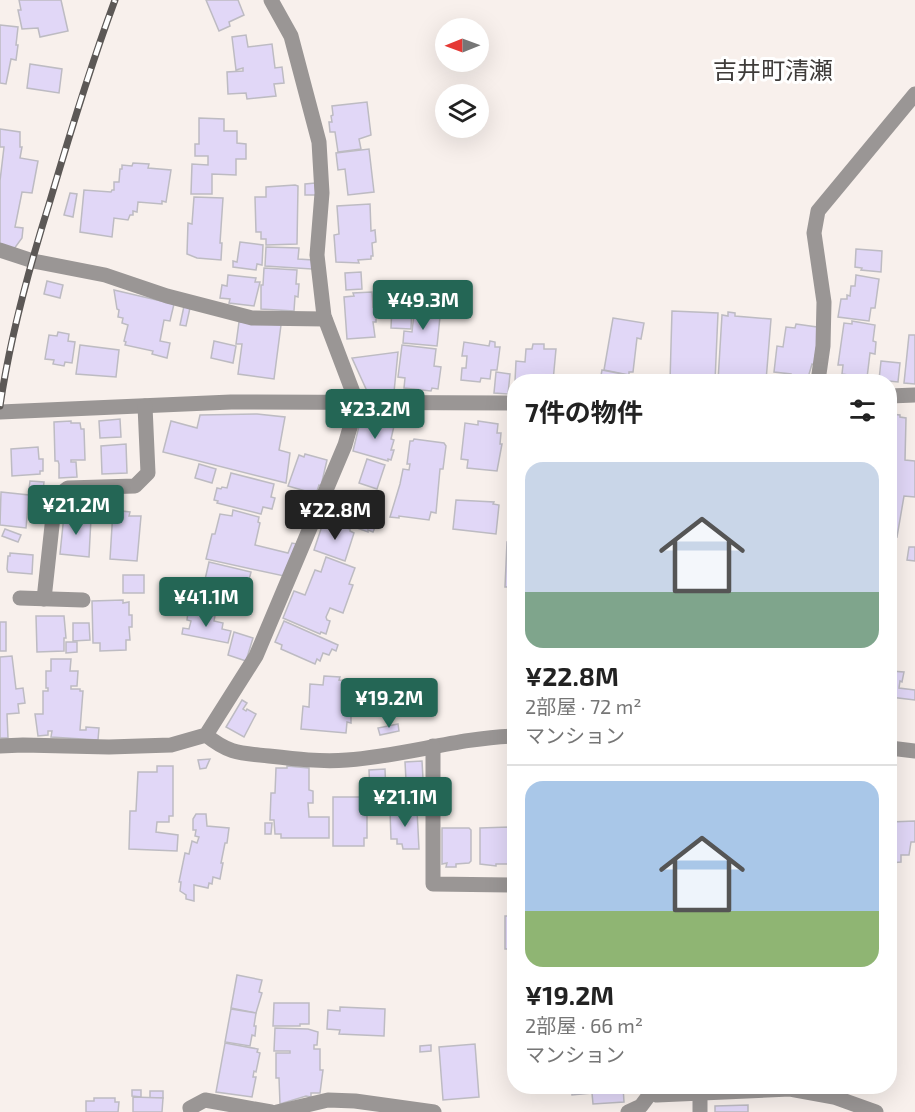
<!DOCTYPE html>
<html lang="ja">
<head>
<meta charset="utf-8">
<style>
  body { margin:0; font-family:"Exo 2","Noto Sans JP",sans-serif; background:#f6f6f6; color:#222; height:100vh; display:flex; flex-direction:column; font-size:22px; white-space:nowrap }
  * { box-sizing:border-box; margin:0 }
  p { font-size:20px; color:#767676 }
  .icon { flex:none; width:33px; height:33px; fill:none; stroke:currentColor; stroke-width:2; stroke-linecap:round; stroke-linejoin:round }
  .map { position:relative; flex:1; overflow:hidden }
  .drawer { position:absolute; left:507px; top:374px; width:390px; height:720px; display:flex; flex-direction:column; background:#fff; border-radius:24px; box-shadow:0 6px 24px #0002 }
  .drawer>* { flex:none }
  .needle { width:39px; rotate:269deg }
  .buttons { position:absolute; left:435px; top:18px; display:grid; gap:12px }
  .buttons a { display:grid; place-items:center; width:54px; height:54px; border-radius:50%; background:#fff; box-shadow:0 6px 24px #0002; font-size:30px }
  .price { position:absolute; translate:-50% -51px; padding:0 14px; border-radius:6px; background:#246655; color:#fff; font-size:20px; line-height:39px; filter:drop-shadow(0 2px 3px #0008) }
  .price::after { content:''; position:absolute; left:50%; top:36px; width:18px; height:14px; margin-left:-9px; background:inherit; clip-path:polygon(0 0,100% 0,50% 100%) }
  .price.current { background:#222; color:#fff }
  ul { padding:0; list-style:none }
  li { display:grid; align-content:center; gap:12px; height:318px; padding:0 18px }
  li+li { border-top:2px solid #e0e0e0 }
  li span { display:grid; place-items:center; height:186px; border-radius:18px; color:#555 }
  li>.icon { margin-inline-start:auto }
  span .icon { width:108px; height:108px; fill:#fffc; stroke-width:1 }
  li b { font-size:26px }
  h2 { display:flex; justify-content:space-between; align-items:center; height:72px; padding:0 18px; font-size:26px }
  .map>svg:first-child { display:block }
  .building { fill:#e1d7f7; stroke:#bdbbc2; stroke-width:1.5 }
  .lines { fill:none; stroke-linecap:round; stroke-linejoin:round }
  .minor { stroke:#9a9695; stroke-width:15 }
  .rail-casing { stroke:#5c5856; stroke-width:7 }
  .rail { stroke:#fff; stroke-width:4.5; stroke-dasharray:14; stroke-linecap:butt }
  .labels { text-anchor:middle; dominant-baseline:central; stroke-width:6; stroke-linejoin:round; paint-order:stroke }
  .quarter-label { font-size:24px; fill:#3f3c3a; stroke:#fff }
</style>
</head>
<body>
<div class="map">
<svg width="915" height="1112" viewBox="0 0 915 1112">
  <rect width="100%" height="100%" fill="#f8f0ec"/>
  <g class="building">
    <polygon points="19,0 61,0 68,31 40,37 38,28 22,29 18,10 21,10"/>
    <polygon points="206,0 238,0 244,15 229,22 230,26 219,31"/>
    <polygon points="0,25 18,27 16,45 18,45 16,60 11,59 6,84 0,83"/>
    <polygon points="246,35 248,47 272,44 275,68 282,67 284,83 274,84 276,96 247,99 246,93 228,94 227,72 243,71 243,68 236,70 232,37"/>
    <polygon points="30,64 62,69 59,93 27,88"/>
    <polygon points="367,102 371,135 359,139 361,149 338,152 335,132 330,132 329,122 332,122 331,116 333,115 332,106"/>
    <polygon points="199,118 224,119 224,131 237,131 237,143 246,144 246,159 236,159 236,175 212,174 212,194 191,194 192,164 208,165 208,156 195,156 195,144 199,144"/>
    <polygon points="0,129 20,132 20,147 22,147 20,158 38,161 32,193 22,192 15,227 23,228 22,238 14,249 0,245 0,181 4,147 0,147"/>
    <polygon points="369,149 374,192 348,195 345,169 338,170 336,153"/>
    <polygon points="133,163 149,164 148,168 171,170 166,202 162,201 162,204 138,202 137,212 133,211 133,215 130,215 128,220 114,218 112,237 80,232 84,190 111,192 112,190 114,190 114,182 119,182 120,169 122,169 122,165 132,166"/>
    <polygon points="315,183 316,195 305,195 305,184"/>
    <polygon points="295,185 298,186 297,244 266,245 266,239 261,239 261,232 256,232 255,197 266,197 266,187"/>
    <polygon points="70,193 77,194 73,217 64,215"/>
    <polygon points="194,197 223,198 220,243 222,243 221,260 197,258 187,254 188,223 192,224"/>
    <polygon points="370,204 371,231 375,230 376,242 372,243 373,256 371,256 371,259 358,260 359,263 336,262 334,235 339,234 337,206"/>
    <polygon points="240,242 263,245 262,265 257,264 256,270 233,267 233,261 237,262"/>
    <polygon points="266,247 299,248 298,259 313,260 312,269 265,266"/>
    <polygon points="856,249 882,251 881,272 861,270 862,268 855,267"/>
    <polygon points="264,268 297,270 296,284 299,284 298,297 295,296 294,311 261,309 261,285 263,285"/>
    <polygon points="361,272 362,289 346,290 345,273"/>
    <polygon points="228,275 256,278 255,282 260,282 254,306 229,303 230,299 220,298 222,285 227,286"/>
    <polygon points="856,275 879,279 875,308 871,308 869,321 838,317 841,299 847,299 847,295 850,296 851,286 855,286"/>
    <polygon points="47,281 63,285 60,298 44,294"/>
    <polygon points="393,281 413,282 411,329 391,328"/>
    <polygon points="114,290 174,304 170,321 164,320 160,341 170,343 167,358 152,354 153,351 125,345 126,342 124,341 128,325 122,323 123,318 118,317 119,310 117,309"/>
    <polygon points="372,292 373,307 377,306 378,314 376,314 376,322 373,322 375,337 347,339 344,297 354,296 353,293"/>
    <polygon points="184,306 190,308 186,326 180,325"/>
    <polygon points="672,311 718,313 715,381 670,381"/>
    <polygon points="728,312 735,313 735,316 771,319 766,381 718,381 722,315 728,316"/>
    <polygon points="414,314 440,317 437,346 403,343 404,331 412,332"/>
    <polygon points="613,318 644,323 641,339 637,338 633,372 629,372 629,375 604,370"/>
    <polygon points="852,321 875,325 873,341 876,342 875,354 870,353 867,378 842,374 843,365 838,365 844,323 852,324"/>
    <polygon points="239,322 281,325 274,379 238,374 242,344 236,344"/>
    <polygon points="796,324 817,327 819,331 814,365 812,364 807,381 790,381 791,374 774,372 777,346 783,347 786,327 795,328"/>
    <polygon points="58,332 69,334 68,341 75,342 72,363 65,362 64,366 53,364 54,360 45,359 49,335 57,336"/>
    <polygon points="909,335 915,335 915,384 904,383"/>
    <polygon points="214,341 236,346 233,363 211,358"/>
    <polygon points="490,341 495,342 495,347 500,347 497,370 491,370 490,379 481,378 480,382 461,380 462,368 466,368 467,356 462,356 464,342 489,346"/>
    <polygon points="533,344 544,344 544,349 556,349 553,381 515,381 516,361 525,362 526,349 532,349"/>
    <polygon points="80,345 119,350 116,377 76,374"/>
    <polygon points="402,345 436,349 434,366 441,367 438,389 432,388 431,391 404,388 405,378 398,377"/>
    <polygon points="398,352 394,392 367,391 352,358"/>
    <polygon points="881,361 900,363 898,382 879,380"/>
    <polygon points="602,370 627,375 626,381 600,381"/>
    <polygon points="496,372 510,374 508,394 494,393"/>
    <polygon points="257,414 285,417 279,450 290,453 286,483 163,452 171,421 197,428 200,415"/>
    <polygon points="890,414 900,415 900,417 906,418 905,460 915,461 915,497 904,496 897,537 890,535"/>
    <polygon points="365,417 394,426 391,439 394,440 391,450 394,450 391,460 388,459 388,461 353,451 360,422 364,423"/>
    <polygon points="120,419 121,437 100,438 99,421"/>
    <polygon points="71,421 71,423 80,423 81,429 84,429 85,460 71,460 71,462 76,462 77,477 59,478 59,464 58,461 55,461 54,422"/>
    <polygon points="478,421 498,424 497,433 501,433 500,444 502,444 497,471 467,468 468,460 461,459 465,423 478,425"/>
    <polygon points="414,439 444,443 446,446 443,469 440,469 436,513 431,512 429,520 399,516 399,518 390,517 400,484 403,469 409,470 410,464 407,464 410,441 413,441"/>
    <polygon points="126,444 127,473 102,474 101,446"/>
    <polygon points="38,447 39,459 43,459 43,471 40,471 40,474 12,476 11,449"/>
    <polygon points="305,454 327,460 321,486 319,485 316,494 288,486 299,455 304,457"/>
    <polygon points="367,459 385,465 377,489 359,483"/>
    <polygon points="199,464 216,469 212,483 195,478"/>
    <polygon points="231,473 274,484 271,497 275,498 272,509 263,507 261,514 217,503 218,501 214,500 217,488 221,489 222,487 227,488"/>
    <polygon points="30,481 44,482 43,490 29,489"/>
    <polygon points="295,491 316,497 313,508 292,501"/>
    <polygon points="336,491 364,502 359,515 378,520 373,532 368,530 368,532 326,517"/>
    <polygon points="1,492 29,495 26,528 0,525"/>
    <polygon points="94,499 111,501 110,514 93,513"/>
    <polygon points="456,500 494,502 493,504 499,505 496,534 453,529"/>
    <polygon points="113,510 130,512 129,516 141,516 137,561 110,559"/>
    <polygon points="233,510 259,517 258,522 260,523 255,545 288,553 292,543 297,544 284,576 206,559 212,534 215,534 220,514 232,516"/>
    <polygon points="64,515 91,518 89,557 60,554"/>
    <polygon points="331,523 350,529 350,531 354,533 345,561 314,550 322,526 329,529"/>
    <polygon points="5,529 21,535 18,542 2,536"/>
    <polygon points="514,529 514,587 505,587 507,542 514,542"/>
    <polygon points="909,547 915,547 915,561 907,560"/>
    <polygon points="10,553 33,555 32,574 8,572 7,569 8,556 10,556"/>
    <polygon points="326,557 355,568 349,584 353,585 343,613 330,608 326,617 327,620 330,621 326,634 321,632 320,634 283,618 294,591 305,595 315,570 321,572"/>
    <polygon points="209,562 251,572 247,588 250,589 248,597 237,595 233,605 230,604 228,609 202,603 203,597 201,597"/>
    <rect x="123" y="575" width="21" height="18"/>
    <polygon points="184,599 198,602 197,610 182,607"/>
    <polygon points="123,600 123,603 129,602 129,615 132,615 132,627 129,627 130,640 126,640 126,650 100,651 100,643 93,643 92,601"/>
    <polygon points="188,612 215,616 214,621 223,623 222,629 231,631 228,643 182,634 183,628 189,629 191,621 187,620"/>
    <polygon points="36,616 64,616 66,638 64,638 64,651 37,652"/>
    <polygon points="284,621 338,645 336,651 332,649 329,655 323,653 320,661 317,659 315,664 281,649 282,645 275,642"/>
    <rect x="0" y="622" width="6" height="29"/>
    <polygon points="73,623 89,623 90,640 73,641"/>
    <polygon points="234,632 253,638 246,661 228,655"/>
    <polygon points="66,642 77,642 77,652 66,653"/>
    <polygon points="12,656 16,689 23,688 25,703 18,704 19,713 7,714 8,738 0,738 0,657"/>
    <polygon points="51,659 71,659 70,671 78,671 77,686 71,686 71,689 80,689 80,691 83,691 80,730 86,730 86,727 99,728 98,740 51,737 52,731 48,731 48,735 38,736 35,714 43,714 43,691 48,691 48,688 46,688 46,671 51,671"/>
    <polygon points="890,671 904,672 902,682 900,681 899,688 915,690 915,700 890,697"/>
    <polygon points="324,676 340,677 339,680 350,681 348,712 351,712 351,723 347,722 346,733 301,729 303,706 309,707 310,684 323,685"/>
    <polygon points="242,700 247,703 243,709 246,711 247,709 256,714 244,737 226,727"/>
    <polygon points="398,724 399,731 380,735 378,728"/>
    <polygon points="210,759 206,768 200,769 198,760"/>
    <polygon points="422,761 423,779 406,780 405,762"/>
    <polygon points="157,766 173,766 173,816 169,816 169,822 157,822 156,832 178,835 177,851 129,849 130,811 136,811 138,772 157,772"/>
    <polygon points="287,766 309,768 309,790 313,791 313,803 308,803 309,817 329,817 329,838 281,838 281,834 275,834 274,820 270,820 271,793 275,793 276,768 287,768"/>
    <polygon points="385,769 386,794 370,794 369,770"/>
    <polygon points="333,797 362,797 362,811 367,811 367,838 364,838 364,846 333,846"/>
    <polygon points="417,810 419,849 403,849 402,844 397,844 397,839 391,839 390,811"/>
    <polygon points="196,814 206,814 207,826 229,828 227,843 225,843 221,863 223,863 220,879 213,877 212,884 209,883 208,888 194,885 194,901 186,899 186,895 180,891 181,882 179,882 185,853 189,854 192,841 197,843 199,837 195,836 196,830 193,830 193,819"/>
    <polygon points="915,821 915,842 911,842 909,855 901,855 901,862 890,863 890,822"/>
    <polygon points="265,823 272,823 271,834 265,834"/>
    <polygon points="509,827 509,832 512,832 512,861 509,861 509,864 496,864 496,866 480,864 480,828"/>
    <polygon points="442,828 469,828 471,830 471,861 469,863 456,864 456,867 446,867 447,863 442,864"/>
    <polygon points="508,896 514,896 514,949 505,949 505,916 508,916"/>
    <polygon points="237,975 262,980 259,992 262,993 256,1013 231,1008"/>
    <polygon points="274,1003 309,1003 309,1024 300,1024 300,1026 273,1026"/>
    <polygon points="340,1007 385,1009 384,1036 339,1034 340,1030 327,1029 328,1010 340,1011"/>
    <polygon points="231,1009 256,1013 254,1026 256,1026 255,1036 252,1035 250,1046 225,1042"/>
    <polygon points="275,1028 308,1029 318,1032 317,1045 314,1045 314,1049 320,1049 320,1070 323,1070 320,1093 311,1093 311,1097 306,1096 280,1104 279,1078 276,1078 276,1053 290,1053 290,1051 274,1051"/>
    <polygon points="225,1043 258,1049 257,1052 260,1053 256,1072 254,1071 253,1077 256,1077 252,1097 216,1092"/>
    <polygon points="475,1044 479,1097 443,1100 439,1047"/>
    <polygon points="431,1045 431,1051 420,1052 420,1046"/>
    <polygon points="571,1086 623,1086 624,1102 593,1104 592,1093 572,1095"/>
    <polygon points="843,1086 875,1086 875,1091 842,1091"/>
    <polygon points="132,1090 141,1090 141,1097 132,1096"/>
    <rect x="150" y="1091" width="13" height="7"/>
    <polygon points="133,1097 163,1098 162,1112 133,1112"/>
    <polygon points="94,1098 115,1098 115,1102 119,1102 118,1112 86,1112 86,1101 94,1101"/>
    <polygon points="748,1105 748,1112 715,1112 715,1106"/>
  </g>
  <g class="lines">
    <g class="minor">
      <polyline points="0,250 33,261 105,275 167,296 252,318 325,319"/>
      <polyline points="818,381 823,346 824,302 814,233 818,211 915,94"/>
      <polyline points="890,396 915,395"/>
      <polyline points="0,412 231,402 514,403"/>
      <polyline points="20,598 83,600"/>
      <polyline points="44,599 55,498 68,488 135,486 148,473 145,406"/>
      <path d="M206,735C229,754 241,753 269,756C295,759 321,762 347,760C403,756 458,738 514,736"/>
      <polyline points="0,746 23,745 109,747 171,745 206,735 256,656 345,445 357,403 324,316 317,255 322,193 319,142 291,36 271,0"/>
      <polyline points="433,746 433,884 514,885"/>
      <polyline points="890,748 915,751"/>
      <polyline points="651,1086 657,1095 790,1089 834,1097 876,1112"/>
      <polyline points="700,1094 700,1112"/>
      <polyline points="191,1112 190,1108 205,1100 271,1112"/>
      <polyline points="277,1112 328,1100 355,1101 434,1112"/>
      <polyline points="628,1112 641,1106 653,1090"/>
    </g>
    <g class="rail-casing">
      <path id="rail" d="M0,406C10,337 29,268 50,201C70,133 90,67 115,0"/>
    </g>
    <use href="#rail" class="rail"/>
  </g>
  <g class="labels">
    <g class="quarter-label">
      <text x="773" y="69">吉井町清瀬</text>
    </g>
  </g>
</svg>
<div class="buttons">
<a><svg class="needle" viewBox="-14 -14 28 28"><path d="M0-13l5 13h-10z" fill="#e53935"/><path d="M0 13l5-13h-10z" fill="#767676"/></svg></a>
<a><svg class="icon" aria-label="layers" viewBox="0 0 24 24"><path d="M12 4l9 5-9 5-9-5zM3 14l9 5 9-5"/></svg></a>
</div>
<b class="price" style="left:423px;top:331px">¥49.3M</b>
<b class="price" style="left:375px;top:440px">¥23.2M</b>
<b class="price" style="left:76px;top:536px">¥21.2M</b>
<b class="price current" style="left:335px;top:541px">¥22.8M</b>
<b class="price" style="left:206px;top:628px">¥41.1M</b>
<b class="price" style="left:389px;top:729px">¥19.2M</b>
<b class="price" style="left:405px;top:828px">¥21.1M</b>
<section class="drawer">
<h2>7件の物件<svg class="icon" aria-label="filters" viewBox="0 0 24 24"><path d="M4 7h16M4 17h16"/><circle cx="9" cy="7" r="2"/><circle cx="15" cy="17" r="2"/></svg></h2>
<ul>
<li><span style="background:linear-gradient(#c9d6e8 70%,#7fa58c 0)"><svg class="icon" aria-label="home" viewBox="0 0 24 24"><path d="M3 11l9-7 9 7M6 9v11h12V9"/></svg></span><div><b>¥22.8M</b><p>2部屋 · 72 m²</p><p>マンション</p></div></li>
<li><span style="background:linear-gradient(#a9c7e8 70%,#8fb573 0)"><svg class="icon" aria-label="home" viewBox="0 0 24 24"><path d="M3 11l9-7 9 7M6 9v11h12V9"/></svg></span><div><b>¥19.2M</b><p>2部屋 · 66 m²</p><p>マンション</p></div></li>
</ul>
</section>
</div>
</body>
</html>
